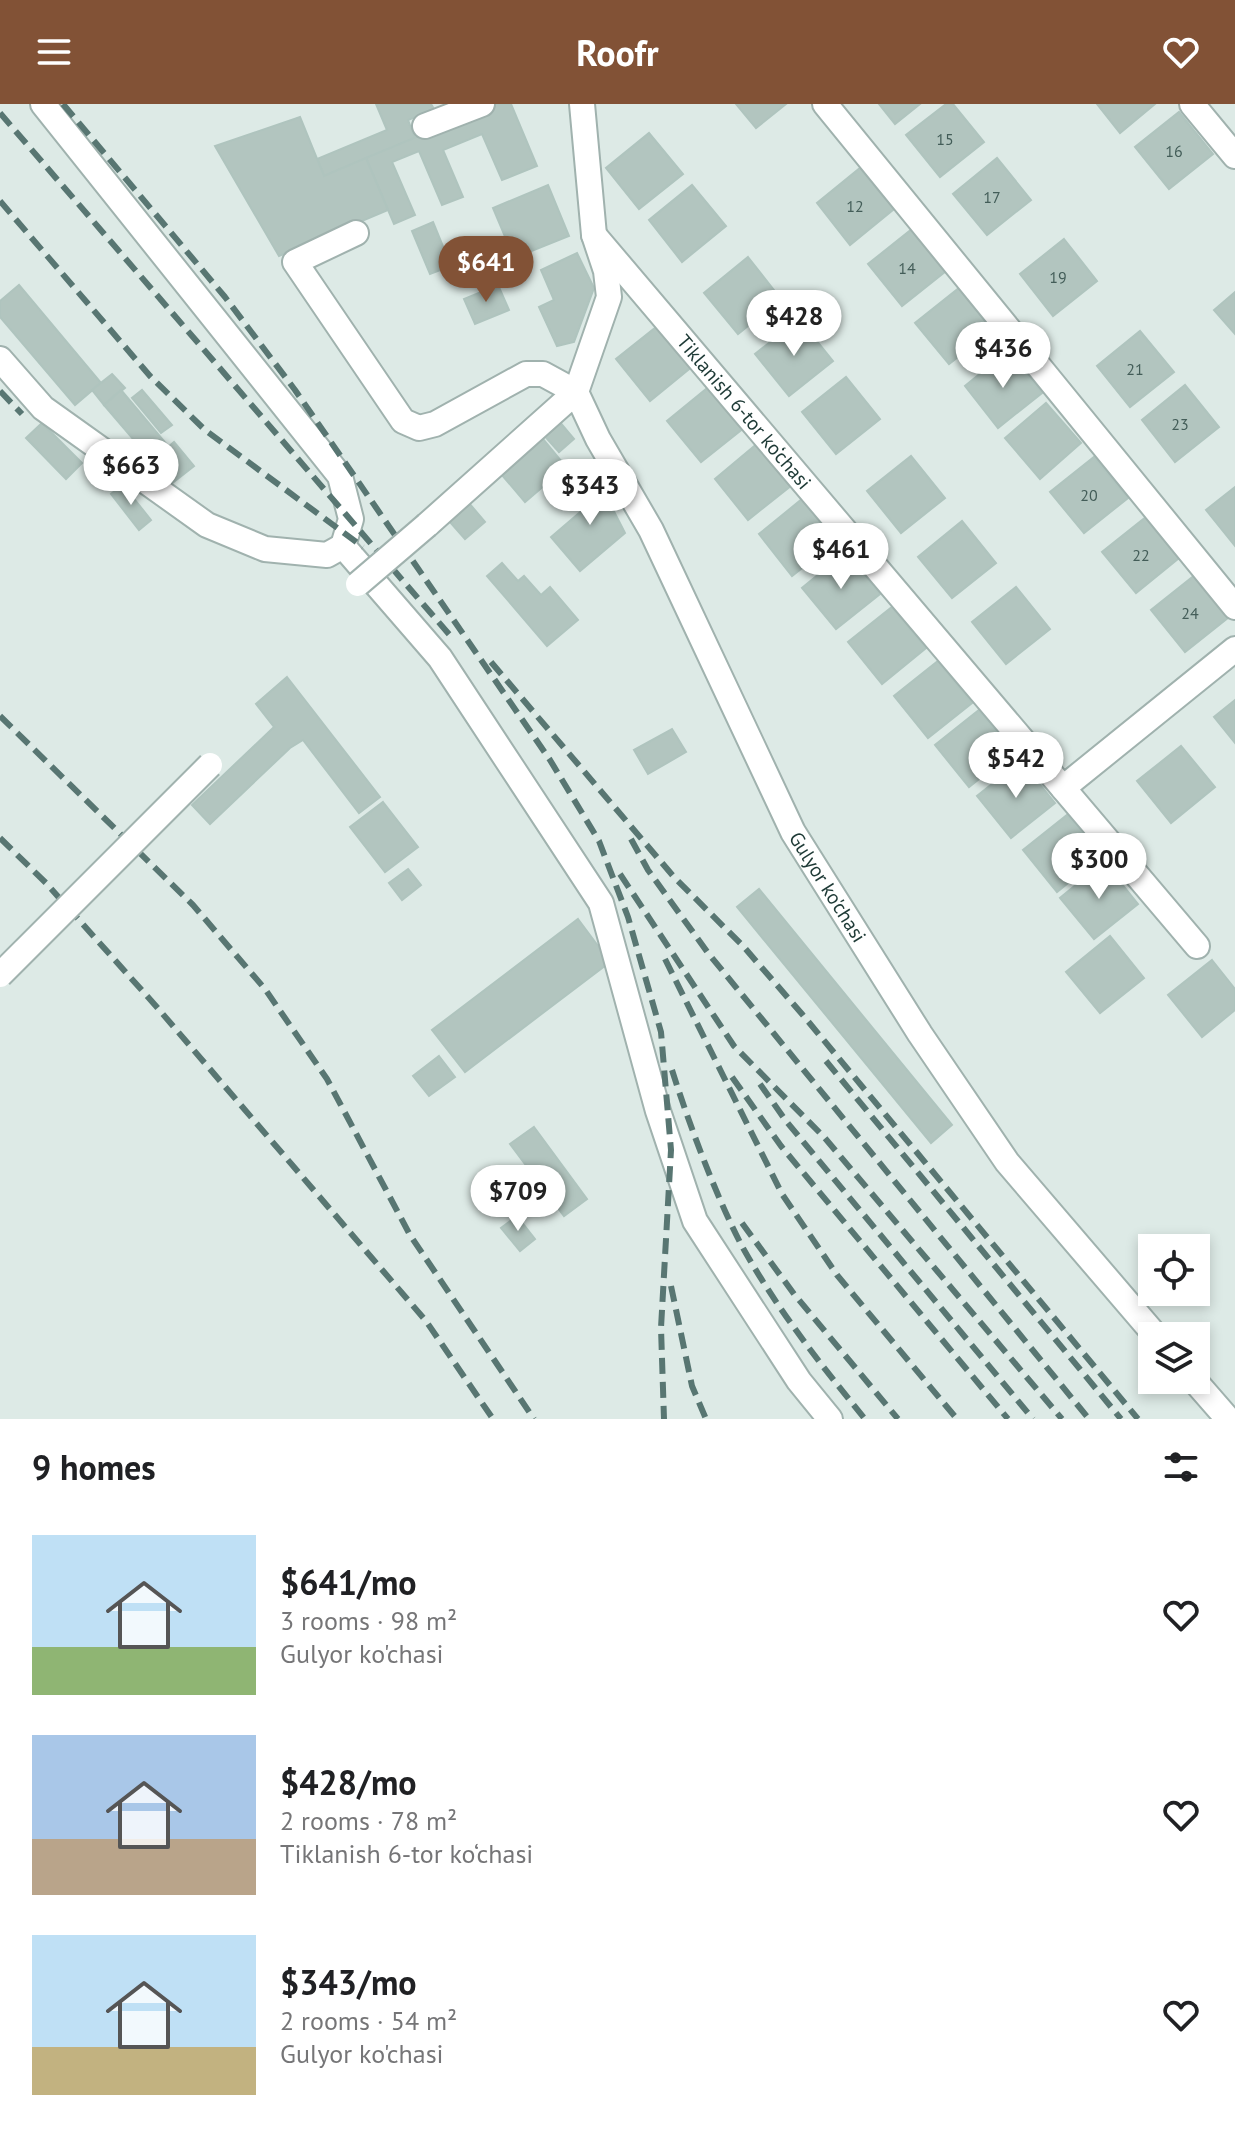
<!DOCTYPE html>
<html lang="en">
<head>
<meta charset="utf-8">
<style>
  body { margin:0; font-family:"PT Sans",sans-serif; background:#f6f6f6; color:#202124; height:100vh; display:flex; flex-direction:column; font-size:30px; white-space:nowrap }
  * { box-sizing:border-box; margin:0 }
  p { font-size:26px; color:#757577 }
  .icon { flex:none; width:44px; height:44px; fill:none; stroke:currentColor; stroke-width:2; stroke-linecap:round; stroke-linejoin:round }
  .map { position:relative; height:1315px; overflow:hidden }
  .panel { display:flex; flex-direction:column; background:#fff; flex:1 }
  .panel>* { flex:none }
  .controls { position:absolute; left:1138px; top:1130px; display:grid; gap:16px }
  .controls a { display:grid; place-items:center; width:72px; height:72px; border-radius:0px; background:#fff; box-shadow:0 4px 12px #0003; font-size:40px }
  .price { position:absolute; translate:-50% -68px; padding:0 18px; border-radius:28px; background:#fff; color:#222; font-size:26px; line-height:52px; filter:drop-shadow(0 2px 4px #0008) }
  .price::after { content:''; position:absolute; left:50%; top:48px; width:24px; height:18px; margin-left:-12px; background:inherit; clip-path:polygon(0 0,100% 0,50% 100%) }
  .price.selected { background:#825236; color:#fff }
  ul { padding:0; list-style:none }
  li { display:flex; align-items:center; gap:24px; height:200px; padding:0 32px }
  li span { display:grid; place-items:center; flex:none; width:224px; height:160px; border-radius:0px; color:#555 }
  li>.icon { margin-inline-start:auto }
  span .icon { width:96px; height:96px; fill:#fffc; stroke-width:1 }
  li b { font-size:34px }
  h2 { display:flex; justify-content:space-between; align-items:center; height:96px; padding:0 32px; font-size:34px }
  header { display:flex; justify-content:space-between; align-items:center; height:104px; padding:0 32px; background:#825236; color:#fff; font-size:36px; font-weight:700 }
  .map>svg:first-child { display:block }
  .building { fill:#b2c5bf; stroke:#afc4be; stroke-width:2 }
  .lines { fill:none; stroke-linecap:round; stroke-linejoin:round }
  .minor-casing { stroke:#a0b2ae; stroke-width:28 }
  .minor { stroke:#fff; stroke-width:24 }
  .rail { stroke:#587672; stroke-width:6; stroke-dasharray:16 8; stroke-linecap:butt }
  .minor-bridge-casing { stroke:#a0b2ae; stroke-width:28; stroke-linecap:butt }
  .minor-bridge { stroke:#fff; stroke-width:24 }
  .labels { text-anchor:middle; dominant-baseline:central; stroke-width:8; stroke-linejoin:round; paint-order:stroke }
  .number-label { font-size:16px; fill:#435d58 }
  .street-label { font-size:20px; fill:#1e3a36; stroke:#edf7f3 }
</style>
</head>
<body>
<header><svg class="icon" aria-label="menu" viewBox="0 0 24 24"><path d="M4 6h16M4 12h16M4 18h16"/></svg>Roofr<svg class="icon" aria-label="heart" viewBox="0 0 24 24"><path d="M12 20l-8-8c-3-5 5-10 8-4 3-6 11-1 8 4z"/></svg></header>
<div class="map">
<svg width="1235" height="1315" viewBox="0 0 1235 1315">
  <rect width="100%" height="100%" fill="#ddeae6"/>
  <g class="building">
    <polygon points="376,0 431,0 434,5 408,16 415,34 324,72 317,55 387,26"/>
    <polygon points="495,0 511,0 537,62 502,76 482,30 443,46 463,93 442,101 419,47 392,58 415,111 394,120 366,54"/>
    <polygon points="736,0 786,0 756,24"/>
    <polygon points="879,0 920,0 895,20"/>
    <polygon points="946,0 953,0 984,38 940,73 906,31"/>
    <polygon points="1097,0 1155,0 1120,29"/>
    <polygon points="1179,8 1213,50 1169,85 1135,43"/>
    <polygon points="300,13 324,72 366,54 388,106 279,152 215,42"/>
    <polygon points="649,29 683,70 639,105 606,64"/>
    <polygon points="997,54 1031,96 987,131 953,90"/>
    <polygon points="860,64 894,105 850,141 817,99"/>
    <polygon points="548,81 569,132 514,154 493,104"/>
    <polygon points="692,81 726,122 682,158 649,116"/>
    <polygon points="433,118 451,162 430,170 412,127"/>
    <polygon points="912,125 946,167 902,202 868,160"/>
    <polygon points="1064,135 1097,177 1053,212 1020,170"/>
    <polygon points="577,149 594,184 574,238 557,242 539,203 554,196 541,166"/>
    <polygon points="748,153 781,195 738,230 704,189"/>
    <polygon points="19,181 101,279 75,301 0,213 0,197"/>
    <polygon points="498,181 509,206 475,220 464,195"/>
    <polygon points="959,184 993,225 949,260 915,219"/>
    <polygon points="1235,188 1235,230 1214,206"/>
    <polygon points="799,215 833,257 789,292 755,250"/>
    <polygon points="660,220 694,261 650,297 616,255"/>
    <polygon points="1140,227 1174,268 1130,303 1097,262"/>
    <polygon points="1008,247 1042,289 998,324 965,282"/>
    <polygon points="112,270 125,284 104,301 92,286"/>
    <polygon points="846,273 880,315 836,350 802,308"/>
    <polygon points="711,281 745,323 701,358 667,317"/>
    <polygon points="1185,281 1219,323 1175,358 1142,316"/>
    <polygon points="121,286 169,343 152,357 104,301"/>
    <polygon points="142,286 172,321 161,329 132,294"/>
    <polygon points="1046,299 1081,339 1040,375 1005,334"/>
    <polygon points="558,316 574,335 559,348 542,329"/>
    <polygon points="42,319 82,359 66,375 26,334"/>
    <polygon points="538,329 566,363 525,398 496,364"/>
    <polygon points="174,338 194,362 171,380 152,357"/>
    <polygon points="758,339 792,381 748,416 715,375"/>
    <polygon points="911,352 945,394 901,429 867,387"/>
    <polygon points="1094,353 1128,394 1084,429 1050,388"/>
    <polygon points="588,367 601,382 625,429 580,467 551,433 592,398 576,378"/>
    <polygon points="123,381 151,416 139,426 111,390"/>
    <polygon points="1235,383 1235,442 1206,406"/>
    <polygon points="463,392 485,418 465,435 443,410"/>
    <polygon points="802,395 836,437 792,472 759,430"/>
    <polygon points="1146,413 1179,454 1136,489 1102,448"/>
    <polygon points="962,417 996,459 952,494 918,453"/>
    <polygon points="846,448 880,490 836,525 802,484"/>
    <polygon points="502,459 518,477 524,472 541,491 550,483 578,516 547,542 487,472"/>
    <polygon points="1195,471 1229,513 1185,548 1151,506"/>
    <polygon points="1016,483 1050,525 1006,560 972,518"/>
    <polygon points="892,503 926,544 882,580 848,538"/>
    <polygon points="938,557 972,599 928,634 894,592"/>
    <polygon points="287,573 380,693 359,709 303,636 290,644 210,720 192,701 274,623 256,600"/>
    <polygon points="1235,596 1235,639 1214,613"/>
    <polygon points="979,606 1013,648 969,683 935,641"/>
    <polygon points="672,625 686,648 648,670 634,646"/>
    <polygon points="1181,642 1215,683 1171,719 1137,677"/>
    <polygon points="1021,657 1055,699 1011,734 977,692"/>
    <polygon points="383,698 418,743 385,768 350,723"/>
    <polygon points="1067,711 1101,752 1057,788 1023,746"/>
    <polygon points="1104,758 1138,800 1094,835 1060,794"/>
    <polygon points="408,765 421,781 402,796 389,779"/>
    <polygon points="759,785 952,1021 931,1039 737,803"/>
    <polygon points="578,815 610,858 465,968 432,926"/>
    <polygon points="1110,832 1144,874 1100,909 1066,868"/>
    <polygon points="1212,856 1235,885 1235,906 1202,933 1168,891"/>
    <polygon points="439,952 455,973 429,992 413,972"/>
    <polygon points="534,1023 587,1095 564,1112 510,1040"/>
    <polygon points="517,1112 535,1135 520,1147 501,1124"/>
  </g>
  <g class="lines">
    <g class="minor-casing">
      <g id="minor">
        <polyline points="43,0 340,372 351,415 343,442 440,554 601,799 658,1007 695,1117 799,1277 830,1315"/>
        <polyline points="825,0 1235,503"/>
        <polyline points="1192,0 1235,52"/>
        <polyline points="425,22 482,0"/>
        <polyline points="356,129 295,158 403,317 419,324 435,320 526,270 543,270 576,288"/>
        <path id="s1" d="M594,131L1197,842"/>
        <polyline points="0,255 43,304 207,421 265,445 327,451 343,442"/>
        <path id="s2" d="M576,288L598,335L651,426L793,728L920,930L1007,1058L1156,1232"/>
        <polyline points="427,421 576,288 609,193 606,167 594,131 582,0"/>
        <polyline points="1063,684 1235,545"/>
        <polyline points="1194,1276 1228,1315"/>
      </g>
    </g>
    <use href="#minor" class="minor"/>
    <g class="rail">
      <polyline points="63,0 225,193 295,286 550,656 599,737 628,813 661,928 671,1046 661,1224 664,1315"/>
      <polyline points="0,9 454,536"/>
      <polyline points="0,97 150,272 205,326 363,443"/>
      <polyline points="0,287 22,310"/>
      <polyline points="491,558 674,773 743,842 802,910 1138,1315"/>
      <polyline points="0,612 193,801 265,885 327,975 410,1131 534,1315"/>
      <polyline points="0,734 46,779 155,901 426,1217 493,1315"/>
      <polyline points="631,735 648,766 708,849 1089,1315"/>
      <polyline points="620,770 734,942 824,1033 1062,1315"/>
      <polyline points="665,855 782,1090 837,1171 957,1315"/>
      <polyline points="826,957 1121,1315"/>
      <path d="M672,966C689,1020 717,1095 743,1144C777,1205 821,1261 865,1315"/>
      <polyline points="732,973 781,1042 1008,1315"/>
      <polyline points="760,980 786,1017 1033,1315"/>
      <polyline points="742,1119 794,1190 898,1315"/>
      <polyline points="671,1182 692,1282 706,1315"/>
    </g>
    <g class="minor-bridge-casing">
      <g id="minor-bridge">
        <polyline points="358,480 427,421"/>
        <polyline points="0,871 210,661"/>
      </g>
    </g>
    <use href="#minor-bridge" class="minor-bridge"/>
  </g>
  <g class="labels">
    <g class="number-label">
      <text x="945" y="35">15</text>
      <text x="1174" y="47">16</text>
      <text x="992" y="93">17</text>
      <text x="855" y="102">12</text>
      <text x="907" y="164">14</text>
      <text x="1058" y="173">19</text>
      <text x="1135" y="265">21</text>
      <text x="1180" y="320">23</text>
      <text x="1089" y="391">20</text>
      <text x="1141" y="451">22</text>
      <text x="1190" y="509">24</text>
    </g>
    <g class="street-label">
      <text stroke="none"><textPath href="#s1" startOffset="232">Tiklanish 6-tor ko‘chasi</textPath></text>
      <text stroke="none"><textPath href="#s2" startOffset="556">Gulyor ko'chasi</textPath></text>
    </g>
  </g>
</svg>
<div class="controls">
<a><svg class="icon" aria-label="locate" viewBox="0 0 24 24"><circle cx="12" cy="12" r="6"/><path d="M12 2v4M12 18v4M2 12h4M18 12h4"/></svg></a>
<a><svg class="icon" aria-label="layers" viewBox="0 0 24 24"><path d="M12 4l9 5-9 5-9-5zM3 14l9 5 9-5"/></svg></a>
</div>
<b class="price selected" style="left:486px;top:200px">$641</b>
<b class="price" style="left:794px;top:254px">$428</b>
<b class="price" style="left:1003px;top:286px">$436</b>
<b class="price" style="left:131px;top:403px">$663</b>
<b class="price" style="left:590px;top:423px">$343</b>
<b class="price" style="left:841px;top:487px">$461</b>
<b class="price" style="left:1016px;top:696px">$542</b>
<b class="price" style="left:1099px;top:797px">$300</b>
<b class="price" style="left:518px;top:1129px">$709</b>
</div>
<section class="panel">
<h2>9 homes<svg class="icon" aria-label="filters" viewBox="0 0 24 24"><path d="M4 7h16M4 17h16"/><circle cx="9" cy="7" r="2"/><circle cx="15" cy="17" r="2"/></svg></h2>
<ul>
<li><span style="background:linear-gradient(#bfe0f5 70%,#8fb573 0)"><svg class="icon" aria-label="home" viewBox="0 0 24 24"><path d="M3 11l9-7 9 7M6 9v11h12V9"/></svg></span><div><b>$641/mo</b><p>3 rooms · 98 m²</p><p>Gulyor ko'chasi</p></div><svg class="icon" aria-label="heart" viewBox="0 0 24 24"><path d="M12 20l-8-8c-3-5 5-10 8-4 3-6 11-1 8 4z"/></svg></li>
<li><span style="background:linear-gradient(#a9c7e8 65%,#b9a48a 0)"><svg class="icon" aria-label="home" viewBox="0 0 24 24"><path d="M3 11l9-7 9 7M6 9v11h12V9"/></svg></span><div><b>$428/mo</b><p>2 rooms · 78 m²</p><p>Tiklanish 6-tor ko‘chasi</p></div><svg class="icon" aria-label="heart" viewBox="0 0 24 24"><path d="M12 20l-8-8c-3-5 5-10 8-4 3-6 11-1 8 4z"/></svg></li>
<li><span style="background:linear-gradient(#bfe0f5 70%,#c2b280 0)"><svg class="icon" aria-label="home" viewBox="0 0 24 24"><path d="M3 11l9-7 9 7M6 9v11h12V9"/></svg></span><div><b>$343/mo</b><p>2 rooms · 54 m²</p><p>Gulyor ko'chasi</p></div><svg class="icon" aria-label="heart" viewBox="0 0 24 24"><path d="M12 20l-8-8c-3-5 5-10 8-4 3-6 11-1 8 4z"/></svg></li>
</ul>
</section>
</body>
</html>
